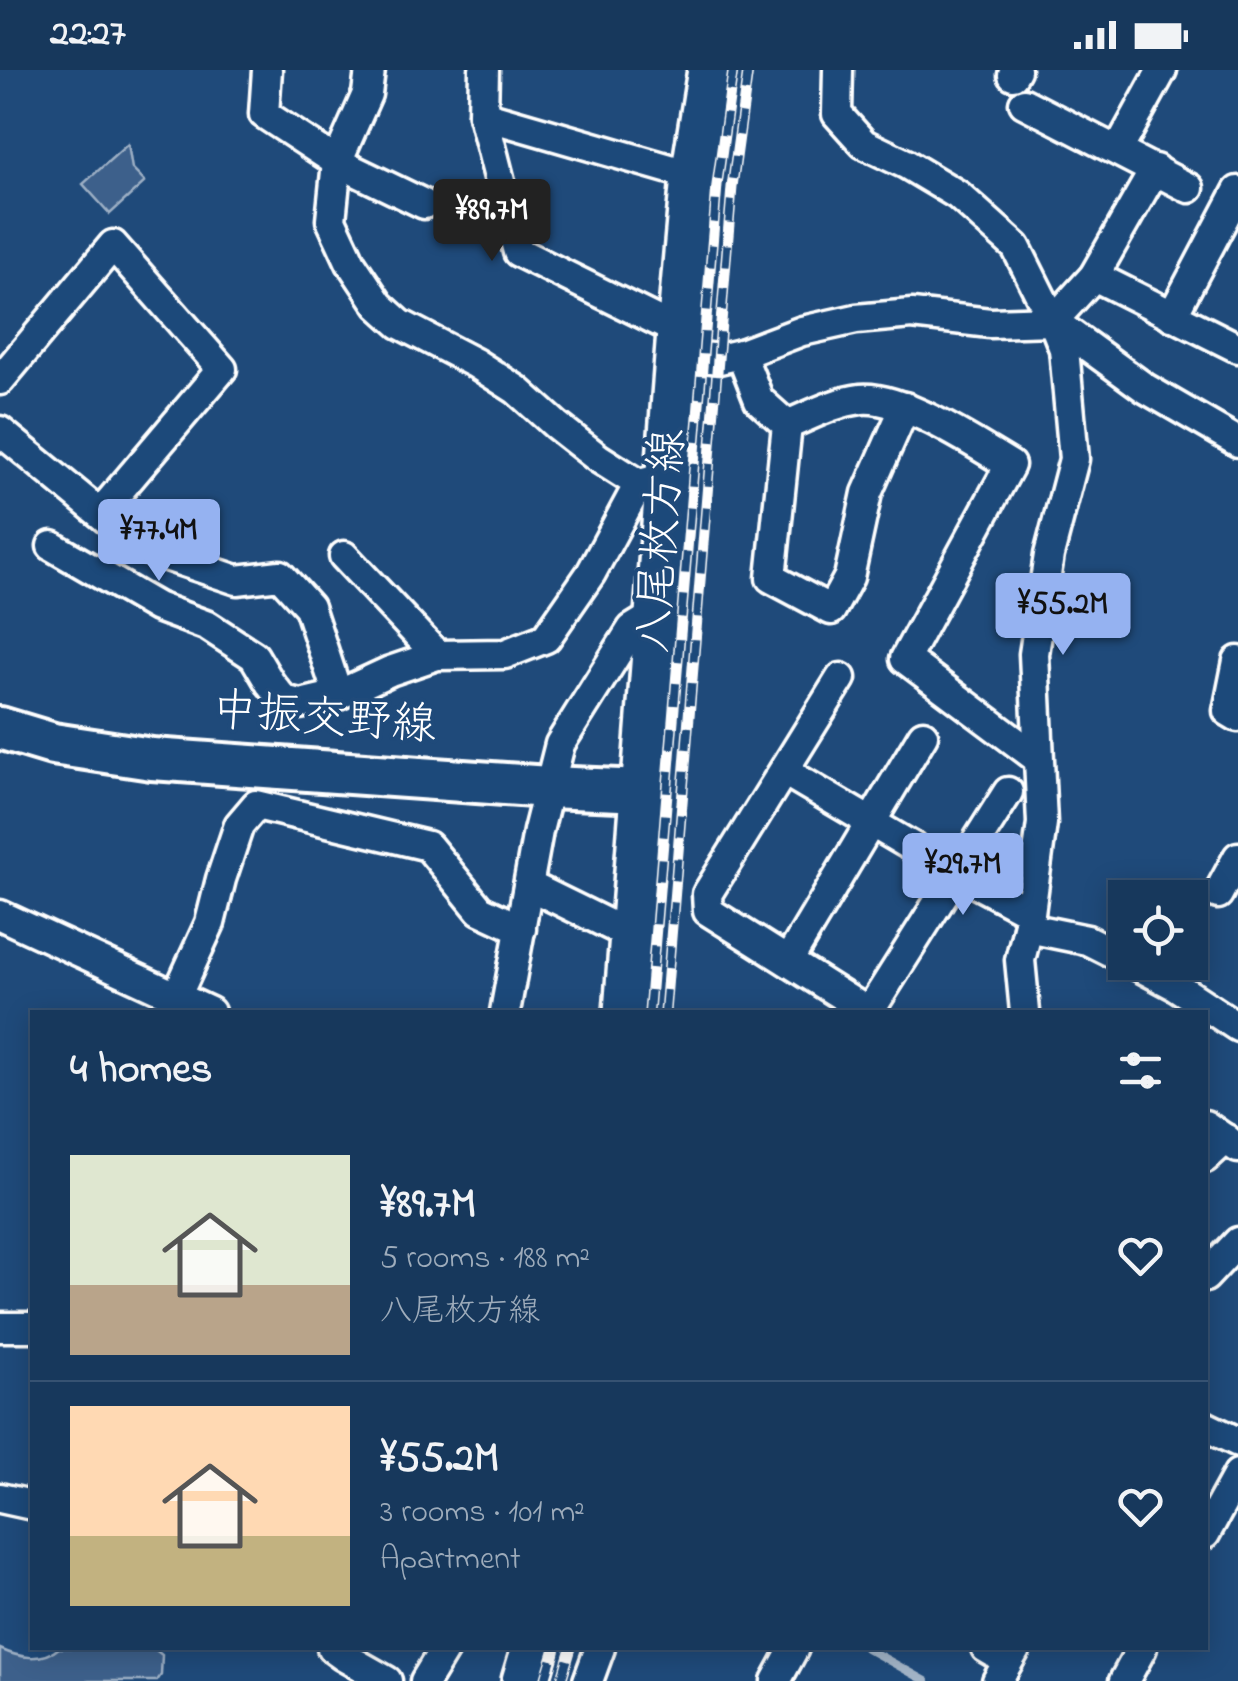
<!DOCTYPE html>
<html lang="en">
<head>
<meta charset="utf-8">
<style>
  body { margin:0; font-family:"Indie Flower","Klee One",sans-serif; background:#244365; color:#f1f3f6; height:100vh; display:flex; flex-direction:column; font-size:38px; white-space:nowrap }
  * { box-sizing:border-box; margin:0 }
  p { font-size:32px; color:#9eacbb }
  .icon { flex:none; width:55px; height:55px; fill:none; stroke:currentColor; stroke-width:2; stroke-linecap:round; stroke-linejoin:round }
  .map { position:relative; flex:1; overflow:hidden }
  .drawer { position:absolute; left:30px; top:940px; width:1178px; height:640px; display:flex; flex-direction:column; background:#17385c; border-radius:0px; box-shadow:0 5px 25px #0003,0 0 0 2px #365272 }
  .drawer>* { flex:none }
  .tools { position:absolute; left:1108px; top:810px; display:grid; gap:20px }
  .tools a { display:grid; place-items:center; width:100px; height:100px; border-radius:0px; background:#17385c; box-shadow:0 5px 25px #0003,0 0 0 2px #365272; font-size:50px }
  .price { position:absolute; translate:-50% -85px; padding:0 22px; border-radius:10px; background:#95b2f1; color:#111; font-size:32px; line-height:65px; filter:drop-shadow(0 2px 5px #0008) }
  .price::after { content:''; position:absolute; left:50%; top:60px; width:30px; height:22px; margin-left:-15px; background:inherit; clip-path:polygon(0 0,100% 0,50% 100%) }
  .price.on { background:#222; color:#fff }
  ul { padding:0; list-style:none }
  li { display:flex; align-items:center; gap:30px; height:250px; padding:0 40px }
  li+li { border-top:2px solid #365272 }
  li span { display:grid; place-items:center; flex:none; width:280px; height:200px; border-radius:0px; color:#555 }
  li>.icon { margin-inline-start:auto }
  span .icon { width:120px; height:120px; fill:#fffc; stroke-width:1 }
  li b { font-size:42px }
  h2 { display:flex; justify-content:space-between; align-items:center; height:120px; padding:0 40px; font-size:42px }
  .status { display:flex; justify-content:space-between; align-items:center; height:70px; padding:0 50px; background:#17385c; direction:ltr }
  .status svg { height:28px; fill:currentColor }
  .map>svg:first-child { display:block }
  .green { fill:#3c618b; stroke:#9eb0c5; stroke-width:2.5 }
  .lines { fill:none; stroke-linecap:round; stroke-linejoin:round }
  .stream { stroke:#a3b5c8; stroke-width:8 }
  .street-casing { stroke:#fff; stroke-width:35 }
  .secondary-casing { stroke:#fff; stroke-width:48 }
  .primary-casing { stroke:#fff; stroke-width:52 }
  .street { stroke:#1f4a7a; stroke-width:28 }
  .secondary { stroke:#1f4a7a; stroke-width:40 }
  .primary { stroke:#1f4a7a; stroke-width:45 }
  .rail-casing { stroke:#fff; stroke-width:11 }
  .rail { stroke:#1f4a7a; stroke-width:8; stroke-dasharray:22; stroke-linecap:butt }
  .labels { text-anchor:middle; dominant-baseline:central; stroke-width:8; stroke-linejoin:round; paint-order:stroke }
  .street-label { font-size:45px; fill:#fff; stroke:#1f4a7a }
</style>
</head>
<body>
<div class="status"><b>22:27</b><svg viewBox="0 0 49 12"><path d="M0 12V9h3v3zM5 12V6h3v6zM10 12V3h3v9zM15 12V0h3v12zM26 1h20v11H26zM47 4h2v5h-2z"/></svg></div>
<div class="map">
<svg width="1238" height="1611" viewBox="0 0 1238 1611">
  <rect width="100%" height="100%" fill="#1f4a7a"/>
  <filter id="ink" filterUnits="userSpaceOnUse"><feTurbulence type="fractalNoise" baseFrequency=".01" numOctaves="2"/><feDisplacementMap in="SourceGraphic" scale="20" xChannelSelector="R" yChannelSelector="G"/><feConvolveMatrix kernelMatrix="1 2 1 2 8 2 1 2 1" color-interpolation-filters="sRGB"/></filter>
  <g filter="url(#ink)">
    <g class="green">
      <polygon points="128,74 132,99 145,112 110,144 83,114"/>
      <path d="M59,1578H153L162,1585L161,1605L157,1611H0V1579C19,1588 43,1592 59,1578Z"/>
    </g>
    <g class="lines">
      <polyline class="stream" points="866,1578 926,1611"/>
      <g class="street-casing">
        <g id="street">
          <polyline points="267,0 264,44 337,92 424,134"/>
          <polyline points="370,0 367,24 337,92 331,150 351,193 379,235 400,254 475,293 517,320 556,355 598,388 639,414 655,410"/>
          <polyline points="484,0 483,45 518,182 680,262"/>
          <polyline points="838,0 837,44 864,74 906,94 958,125 1016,177 1053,251 1145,318 1238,372"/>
          <polyline points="1013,5 1016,0"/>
          <polyline points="1024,33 1189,118"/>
          <polyline points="483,45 694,106"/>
          <polyline points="1118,80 1162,0"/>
          <polyline points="1094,206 1238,278"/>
          <polyline points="1172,246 1238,121"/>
          <polyline points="678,284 719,289 741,284 802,261 856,249 912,244 990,253 1053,251 1094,206 1155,99"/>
          <polyline points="741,284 759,330 787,355 771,508 831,540 849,507 867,423 905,337"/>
          <polyline points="0,310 113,175 222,299 101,442"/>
          <path d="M787,355C811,345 835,332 861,329C900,325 976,374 1010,395L905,589L1037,688"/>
          <polyline points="0,361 142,478 237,510 280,505 309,537 338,625"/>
          <polyline points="52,476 157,537 208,556 254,586 270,613 284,630 300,634 338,625 390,601 437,585 505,584 546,568 591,503 639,414"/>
          <polyline points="344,486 437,585"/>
          <polyline points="1238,591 1228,641 1238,647"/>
          <polyline points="841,608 707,824 708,841 868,942"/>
          <polyline points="784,701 957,803 1030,842"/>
          <polyline points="530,816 634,867"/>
          <polyline points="1218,824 1238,787"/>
          <polyline points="0,845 210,942"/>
          <polyline points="1028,858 1087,870 1125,889"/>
          <polyline points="788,891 923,665"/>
          <polyline points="1131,892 1176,916 1238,957"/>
          <polyline points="177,925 210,853 221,809 239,755 256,735 428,776 480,840 521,859"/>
          <polyline points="505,942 538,761 560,674 632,559 658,543"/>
          <polyline points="869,942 1008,722"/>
          <polyline points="1025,942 1020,890 1028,858 1042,753 1034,584 1049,485 1074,389 1064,279 1053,251"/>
          <polyline points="1205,1055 1238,1078"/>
          <polyline points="1205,1088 1226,1069"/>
          <polyline points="1205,1207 1238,1172"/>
          <polyline points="0,1257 32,1257"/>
          <polyline points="1205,1356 1238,1372"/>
          <polyline points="0,1428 32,1435"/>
          <polyline points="1205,1464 1238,1404"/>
          <polyline points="332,1578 343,1586 387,1611"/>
          <polyline points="986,1578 1008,1591"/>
          <polyline points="425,1611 445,1578"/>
          <polyline points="588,1611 600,1578"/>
          <polyline points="776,1611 794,1578"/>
          <polyline points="997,1611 1016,1578"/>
          <polyline points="1124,1611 1142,1578"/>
        </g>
      </g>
      <g class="secondary-casing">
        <polyline id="secondary" points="0,658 53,674 152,689 548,717 644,721"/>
      </g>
      <g class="primary-casing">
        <g id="primary">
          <polyline points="627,942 680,262 694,106 711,0"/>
          <polyline points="525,1611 535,1578"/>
        </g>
      </g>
      <use href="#street" class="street"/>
      <use href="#secondary" class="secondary"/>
      <use href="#primary" class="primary"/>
      <g class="rail-casing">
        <g id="rail">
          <polyline points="649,942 717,115 733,0"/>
          <polyline points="665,942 732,117 748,0"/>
          <polyline points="545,1611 555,1578"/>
          <polyline points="561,1611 571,1578"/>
        </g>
      </g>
      <use href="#rail" class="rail"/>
    </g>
  </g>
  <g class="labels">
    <g class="street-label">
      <text transform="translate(663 471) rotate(-86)">八尾枚方線</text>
      <text transform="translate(324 650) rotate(4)">中振交野線</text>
    </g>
  </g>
</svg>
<div class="tools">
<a><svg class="icon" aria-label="locate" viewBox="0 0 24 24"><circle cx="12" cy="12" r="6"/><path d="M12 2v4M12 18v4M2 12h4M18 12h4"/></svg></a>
</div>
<b class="price on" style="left:492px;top:194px">¥89.7M</b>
<b class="price" style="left:159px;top:514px">¥77.4M</b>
<b class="price" style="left:1063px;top:588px">¥55.2M</b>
<b class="price" style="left:963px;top:848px">¥29.7M</b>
<section class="drawer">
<h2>4 homes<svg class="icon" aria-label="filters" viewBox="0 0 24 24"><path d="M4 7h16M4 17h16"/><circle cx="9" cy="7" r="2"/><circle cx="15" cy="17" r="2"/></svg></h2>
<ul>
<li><span style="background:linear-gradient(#dfe7d0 65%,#b9a48a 0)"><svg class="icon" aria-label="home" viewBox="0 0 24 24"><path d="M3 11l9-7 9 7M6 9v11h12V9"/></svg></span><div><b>¥89.7M</b><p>5 rooms · 188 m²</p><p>八尾枚方線</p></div><svg class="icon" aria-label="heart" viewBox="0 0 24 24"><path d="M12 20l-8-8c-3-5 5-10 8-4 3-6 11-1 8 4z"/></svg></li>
<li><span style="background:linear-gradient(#ffd9b3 65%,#c2b280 0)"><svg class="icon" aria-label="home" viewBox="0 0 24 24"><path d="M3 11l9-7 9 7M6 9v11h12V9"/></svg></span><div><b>¥55.2M</b><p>3 rooms · 101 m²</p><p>Apartment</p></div><svg class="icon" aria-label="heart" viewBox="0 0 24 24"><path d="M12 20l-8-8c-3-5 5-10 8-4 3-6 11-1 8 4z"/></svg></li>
</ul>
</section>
</div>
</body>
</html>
